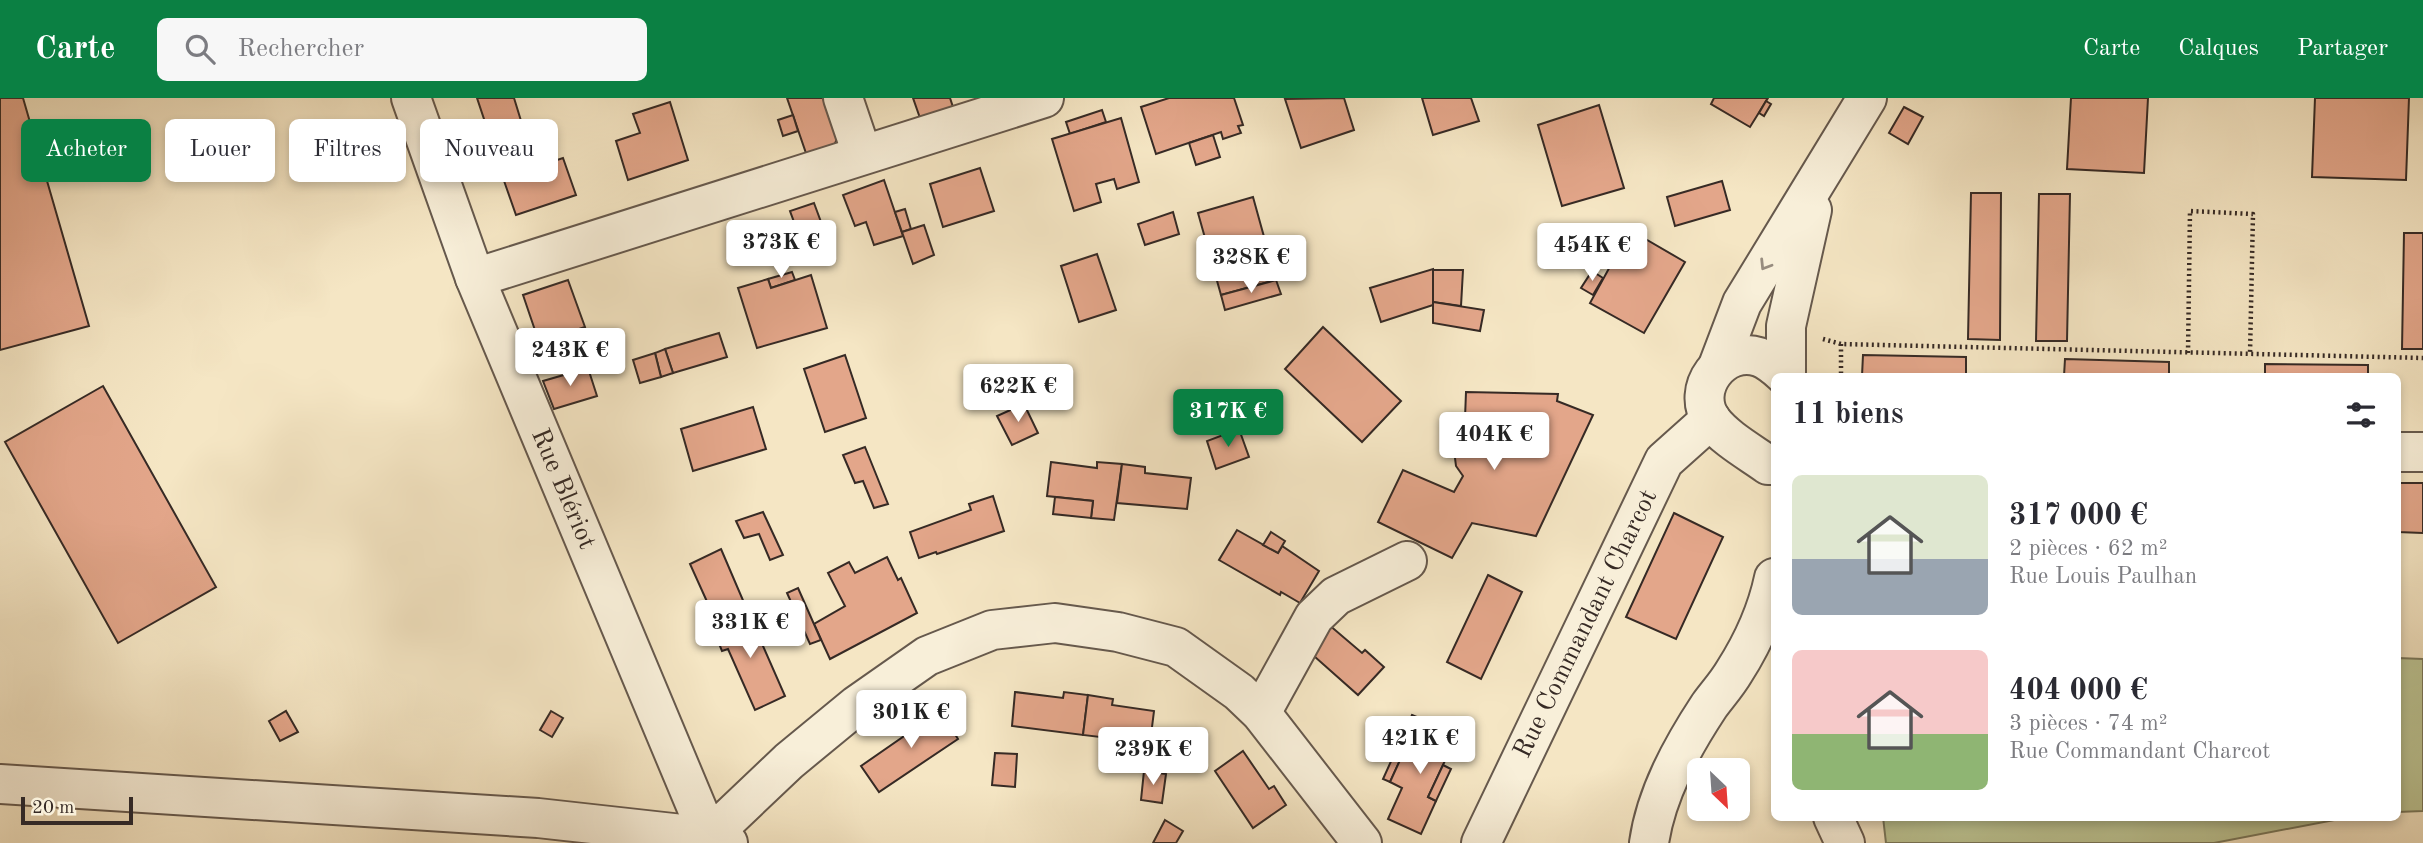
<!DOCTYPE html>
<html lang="fr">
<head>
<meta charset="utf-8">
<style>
  body { margin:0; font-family:"Old Standard TT",serif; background:#f7f7f7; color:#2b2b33; height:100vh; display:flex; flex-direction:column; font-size:26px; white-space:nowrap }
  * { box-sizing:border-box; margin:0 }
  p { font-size:23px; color:#7c7c81 }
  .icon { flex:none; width:38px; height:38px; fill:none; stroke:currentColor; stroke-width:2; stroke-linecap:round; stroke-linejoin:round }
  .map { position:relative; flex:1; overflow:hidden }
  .drawer { position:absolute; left:1771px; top:275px; width:630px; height:448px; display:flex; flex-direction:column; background:#fff; border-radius:10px; box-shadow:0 4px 10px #0003 }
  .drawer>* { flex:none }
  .hud { position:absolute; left:21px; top:21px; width:665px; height:63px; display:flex; gap:14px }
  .needle { width:46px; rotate:155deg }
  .tools { position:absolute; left:1687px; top:660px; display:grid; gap:14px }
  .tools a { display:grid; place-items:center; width:63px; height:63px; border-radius:10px; background:#fff; box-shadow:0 4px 10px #0003; font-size:35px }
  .scale { position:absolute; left:21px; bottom:18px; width:112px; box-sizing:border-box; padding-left:7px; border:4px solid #362a25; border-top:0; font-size:19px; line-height:24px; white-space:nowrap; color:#362a25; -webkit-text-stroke:5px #f8efd9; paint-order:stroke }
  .price { position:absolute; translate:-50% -60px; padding:0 16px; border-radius:7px; background:#fff; color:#222; font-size:23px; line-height:46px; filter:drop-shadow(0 2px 4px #0008) }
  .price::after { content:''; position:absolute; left:50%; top:42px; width:21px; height:16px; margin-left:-10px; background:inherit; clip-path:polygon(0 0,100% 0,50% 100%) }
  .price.active { background:#0b8043; color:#fff }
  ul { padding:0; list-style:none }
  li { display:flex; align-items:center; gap:21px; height:175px; padding:0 21px }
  li span { display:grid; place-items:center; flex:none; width:196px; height:140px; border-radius:10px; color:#555 }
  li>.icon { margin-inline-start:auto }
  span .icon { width:84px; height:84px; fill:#fffc; stroke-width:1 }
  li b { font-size:30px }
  h2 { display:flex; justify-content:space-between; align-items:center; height:84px; padding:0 21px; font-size:30px }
  .tag { padding:0 24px; border-radius:10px; background:#fff; box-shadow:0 4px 10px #0003; font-size:24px; line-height:63px }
  .tag.active { background:#0b8043; color:#fff }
  header { display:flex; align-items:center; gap:42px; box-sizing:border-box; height:98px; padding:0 35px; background:#0b8043; color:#fff }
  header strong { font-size:33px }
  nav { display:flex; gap:38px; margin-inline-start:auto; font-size:24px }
  .search { width:490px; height:63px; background:#f7f7f7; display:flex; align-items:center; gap:18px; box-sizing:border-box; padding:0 24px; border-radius:10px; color:#7c7c81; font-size:26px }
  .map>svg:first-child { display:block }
  .green { fill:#bcc594; stroke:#79785c; stroke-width:2 }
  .building { fill:#e3a68a; stroke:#362a25; stroke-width:2 }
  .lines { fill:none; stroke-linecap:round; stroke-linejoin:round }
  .minor-casing { stroke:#66594d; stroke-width:42 }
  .path { stroke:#362a25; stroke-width:4.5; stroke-dasharray:2 3.5; stroke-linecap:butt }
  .minor { stroke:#f8efd9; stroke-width:38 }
  .oneway { stroke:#978c7f }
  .labels { text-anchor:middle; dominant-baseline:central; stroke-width:6; stroke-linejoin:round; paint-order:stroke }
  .street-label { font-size:26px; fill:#362a25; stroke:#f8efd9 }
</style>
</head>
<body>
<header>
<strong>Carte</strong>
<div class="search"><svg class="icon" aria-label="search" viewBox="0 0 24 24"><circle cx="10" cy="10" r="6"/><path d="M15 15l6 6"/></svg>Rechercher</div>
<nav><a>Carte</a><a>Calques</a><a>Partager</a></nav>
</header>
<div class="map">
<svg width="2423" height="745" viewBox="0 0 2423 745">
  <rect width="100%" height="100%" fill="#f5e6c4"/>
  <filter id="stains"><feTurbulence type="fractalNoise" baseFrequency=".00286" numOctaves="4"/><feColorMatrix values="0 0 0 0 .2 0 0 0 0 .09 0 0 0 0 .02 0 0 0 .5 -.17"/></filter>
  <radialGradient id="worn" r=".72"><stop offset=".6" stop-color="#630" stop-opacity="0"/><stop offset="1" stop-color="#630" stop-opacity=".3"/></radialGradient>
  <g class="green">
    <polygon points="2398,560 2423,561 2423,713 2398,714"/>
    <polygon points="1883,719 2350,719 2214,745 1886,745"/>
  </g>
  <g class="building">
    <polygon points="0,0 23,0 89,228 0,252"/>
    <polygon points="477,0 514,0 522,26 489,36"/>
    <polygon points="787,0 823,0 837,41 833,50 807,58"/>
    <polygon points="913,0 950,0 953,9 920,20"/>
    <polygon points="1169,0 1234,0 1243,27 1238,28 1241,35 1223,41 1221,34 1156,56 1141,9"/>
    <polygon points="1344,0 1354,32 1301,50 1285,1"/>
    <polygon points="1422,0 1471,0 1479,23 1433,37"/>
    <polygon points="1714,0 1768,0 1750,29 1711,6"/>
    <polygon points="2071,0 2148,0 2144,75 2067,71"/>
    <polygon points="2315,0 2409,0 2406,82 2312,79"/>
    <polygon points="1766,3 1771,6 1764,18 1759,15"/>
    <polygon points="670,4 688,62 628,82 616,43 640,35 633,16"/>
    <polygon points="1599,7 1624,90 1562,108 1538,27"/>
    <polygon points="1904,9 1923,19 1908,46 1889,35"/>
    <polygon points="1102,12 1106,24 1070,36 1066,24"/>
    <polygon points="793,17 798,33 783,38 778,22"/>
    <polygon points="1121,20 1139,84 1117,91 1114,81 1096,86 1101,104 1074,113 1052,41"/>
    <polygon points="1213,37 1220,59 1196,67 1189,45"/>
    <polygon points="563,60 576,97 516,117 503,80"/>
    <polygon points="980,70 994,113 943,129 930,86"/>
    <polygon points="884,82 903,138 874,147 866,124 855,128 843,97"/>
    <polygon points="1722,83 1730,112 1675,128 1667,99"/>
    <polygon points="1971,95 2001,95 2000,242 1968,241"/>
    <polygon points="2039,96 2070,96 2067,243 2036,243"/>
    <polygon points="1253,99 1276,182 1221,197 1198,115"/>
    <polygon points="814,105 828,143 804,151 790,113"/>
    <polygon points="905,111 911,131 902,134 895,114"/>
    <polygon points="1173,114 1179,136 1145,147 1138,126"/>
    <polygon points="924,127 934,157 913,166 902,134"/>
    <polygon points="1630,132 1685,164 1644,235 1590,205"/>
    <polygon points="1614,133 1626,140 1616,158 1604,151"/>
    <polygon points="2404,135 2423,135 2423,251 2402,251"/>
    <polygon points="1097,156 1116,212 1079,224 1061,168"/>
    <polygon points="1433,171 1433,207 1381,224 1370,190"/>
    <polygon points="1433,172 1463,172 1461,208 1433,204"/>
    <polygon points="1592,173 1603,180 1593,197 1581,190"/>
    <polygon points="792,174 795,182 771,190 768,181"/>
    <polygon points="811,177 827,230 757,250 738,190 768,181 771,190"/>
    <polygon points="568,182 585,229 539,244 523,197"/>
    <polygon points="1276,182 1281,196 1225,212 1221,197"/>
    <polygon points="1433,204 1484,212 1480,233 1433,225"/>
    <polygon points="1323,229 1401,303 1362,344 1285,271"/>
    <polygon points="719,235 727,259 673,275 665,251"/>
    <polygon points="665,251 673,275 661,279 655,255"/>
    <polygon points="655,255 661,279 640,285 633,262"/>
    <polygon points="845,257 866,320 825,334 804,271"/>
    <polygon points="1863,257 1966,259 1966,278 1862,278"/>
    <polygon points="2065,261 2169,264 2169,278 2064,278"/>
    <polygon points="2265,266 2368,267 2368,278 2265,278"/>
    <polygon points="588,270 597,298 554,311 543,283"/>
    <polygon points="103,288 216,489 118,545 5,344"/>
    <polygon points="1466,294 1558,296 1557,303 1593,317 1536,438 1472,425 1452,460 1378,424 1403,372 1454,394 1463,378 1456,368 1455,360 1474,324 1465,320"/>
    <polygon points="1024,306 1038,335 1012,347 997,318"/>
    <polygon points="753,309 766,351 693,373 681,331"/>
    <polygon points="1239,331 1249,359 1216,371 1207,343"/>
    <polygon points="865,349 888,406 874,410 863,383 855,385 843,357"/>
    <polygon points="1051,364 1097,370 1097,364 1122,366 1114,422 1091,420 1093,403 1047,398"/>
    <polygon points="1122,366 1145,369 1145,375 1191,380 1187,411 1117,405"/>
    <polygon points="2398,385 2423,385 2423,435 2398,434"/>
    <polygon points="993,398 1004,433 937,456 936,454 919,460 910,434 971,412 969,406"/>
    <polygon points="1055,399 1093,403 1091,420 1053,416"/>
    <polygon points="763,414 783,457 770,462 759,436 744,440 736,423"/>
    <polygon points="1674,415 1723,439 1676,541 1626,519"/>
    <polygon points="1237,432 1278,455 1282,448 1319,473 1300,505 1281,494 1280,497 1219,462"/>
    <polygon points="1271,434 1285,443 1278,455 1263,447"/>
    <polygon points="721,451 748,514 713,531 703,510 709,508 690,466"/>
    <polygon points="887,459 898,482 901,480 917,515 830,561 814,526 845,508 828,475 849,464 855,475"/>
    <polygon points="1488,477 1522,494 1481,581 1447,564"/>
    <polygon points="798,490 821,542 810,546 787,495"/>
    <polygon points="748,514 785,598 755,612 728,551 722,553 713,531"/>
    <polygon points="1328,526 1362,555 1365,552 1384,569 1358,597 1306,551"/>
    <polygon points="1015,594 1063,600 1064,594 1088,597 1083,637 1012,628"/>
    <polygon points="1088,597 1113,601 1112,607 1154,613 1150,645 1083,637"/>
    <polygon points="938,609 958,641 879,694 861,668 920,627 917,622"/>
    <polygon points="286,613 298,634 280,643 269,623"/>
    <polygon points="551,613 563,620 552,639 540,632"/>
    <polygon points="1412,617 1424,622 1407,661 1401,660 1390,684 1383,681"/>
    <polygon points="1424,622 1457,637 1428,699 1436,703 1421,736 1388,721 1402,690 1390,684 1401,660 1407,661"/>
    <polygon points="1243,653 1269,691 1274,688 1286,707 1253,730 1215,673"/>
    <polygon points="995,655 1017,656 1015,689 992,687"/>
    <polygon points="1443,667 1451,671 1436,703 1428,699"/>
    <polygon points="1144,673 1166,676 1162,705 1141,702"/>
    <polygon points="1165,722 1183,733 1176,745 1153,745"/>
  </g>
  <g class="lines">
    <g class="minor-casing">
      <g id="minor">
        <polyline points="411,0 475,180 709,739 789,663 857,607 927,558 992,532 1055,525 1118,534 1176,549 1239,594 1261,615 1362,745"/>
        <polyline points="843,0 862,56"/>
        <polyline points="475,180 1044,0"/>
        <polyline points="1718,268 1742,205 1867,0"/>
        <polyline points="1786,278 1786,228 1812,112"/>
        <polyline points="2398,354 2423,354"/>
        <path d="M1774,367H1768C1750,354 1726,341 1712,323C1689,291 1723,247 1759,259C1770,263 1778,271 1786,278"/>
        <polyline points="1261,615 1314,519 1336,498 1407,463"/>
        <polyline points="0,686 538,720 709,739 728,745"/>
        <polyline points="1833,719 1845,745"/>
        <polyline points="1481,745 1664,363 1711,321"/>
        <path d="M1649,745C1656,696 1682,649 1709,608C1717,597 1727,586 1734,574C1752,546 1767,513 1774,480"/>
      </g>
    </g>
    <g class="path">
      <polyline points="1823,241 1841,246 2423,260"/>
      <polyline points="1841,246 1841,278"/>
      <polyline points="2188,255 2190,113 2253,116 2250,256"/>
    </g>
    <use href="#minor" class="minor"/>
  </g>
  <defs><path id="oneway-chevron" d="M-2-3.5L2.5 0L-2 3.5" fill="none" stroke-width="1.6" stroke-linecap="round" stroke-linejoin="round" transform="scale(1.75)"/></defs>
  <use class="oneway" href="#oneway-chevron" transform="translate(1765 167) rotate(122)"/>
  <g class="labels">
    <g class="street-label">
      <text transform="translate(563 391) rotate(67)">Rue Blériot</text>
      <text transform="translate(1586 526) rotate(-64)">Rue Commandant Charcot</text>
    </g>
  </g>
  <rect width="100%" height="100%" filter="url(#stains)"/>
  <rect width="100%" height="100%" fill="url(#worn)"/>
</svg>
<div class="tools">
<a><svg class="needle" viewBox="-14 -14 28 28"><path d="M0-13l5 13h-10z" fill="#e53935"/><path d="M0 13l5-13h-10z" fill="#7c7c81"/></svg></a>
</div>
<div class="scale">20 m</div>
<b class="price" style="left:781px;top:182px">373K €</b>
<b class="price" style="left:1592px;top:185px">454K €</b>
<b class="price" style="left:1251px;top:197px">328K €</b>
<b class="price" style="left:570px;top:290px">243K €</b>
<b class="price" style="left:1018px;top:326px">622K €</b>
<b class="price active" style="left:1228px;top:351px">317K €</b>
<b class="price" style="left:1494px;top:374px">404K €</b>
<b class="price" style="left:750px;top:562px">331K €</b>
<b class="price" style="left:911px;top:652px">301K €</b>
<b class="price" style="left:1420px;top:678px">421K €</b>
<b class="price" style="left:1153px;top:689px">239K €</b>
<div class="hud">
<a class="tag active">Acheter</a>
<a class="tag">Louer</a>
<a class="tag">Filtres</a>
<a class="tag">Nouveau</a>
</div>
<section class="drawer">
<h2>11 biens<svg class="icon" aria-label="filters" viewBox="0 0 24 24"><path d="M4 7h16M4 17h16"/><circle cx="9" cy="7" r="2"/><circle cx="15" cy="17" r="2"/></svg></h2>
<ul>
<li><span style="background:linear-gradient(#dfe7d0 60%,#9aa5b1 0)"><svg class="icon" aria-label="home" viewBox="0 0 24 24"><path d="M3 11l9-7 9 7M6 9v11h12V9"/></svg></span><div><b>317 000 €</b><p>2 pièces · 62 m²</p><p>Rue Louis Paulhan</p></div></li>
<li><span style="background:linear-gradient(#f6c9c9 60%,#8fb573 0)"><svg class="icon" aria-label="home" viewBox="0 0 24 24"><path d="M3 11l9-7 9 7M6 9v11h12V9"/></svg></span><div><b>404 000 €</b><p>3 pièces · 74 m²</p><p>Rue Commandant Charcot</p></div></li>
</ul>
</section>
</div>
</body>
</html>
